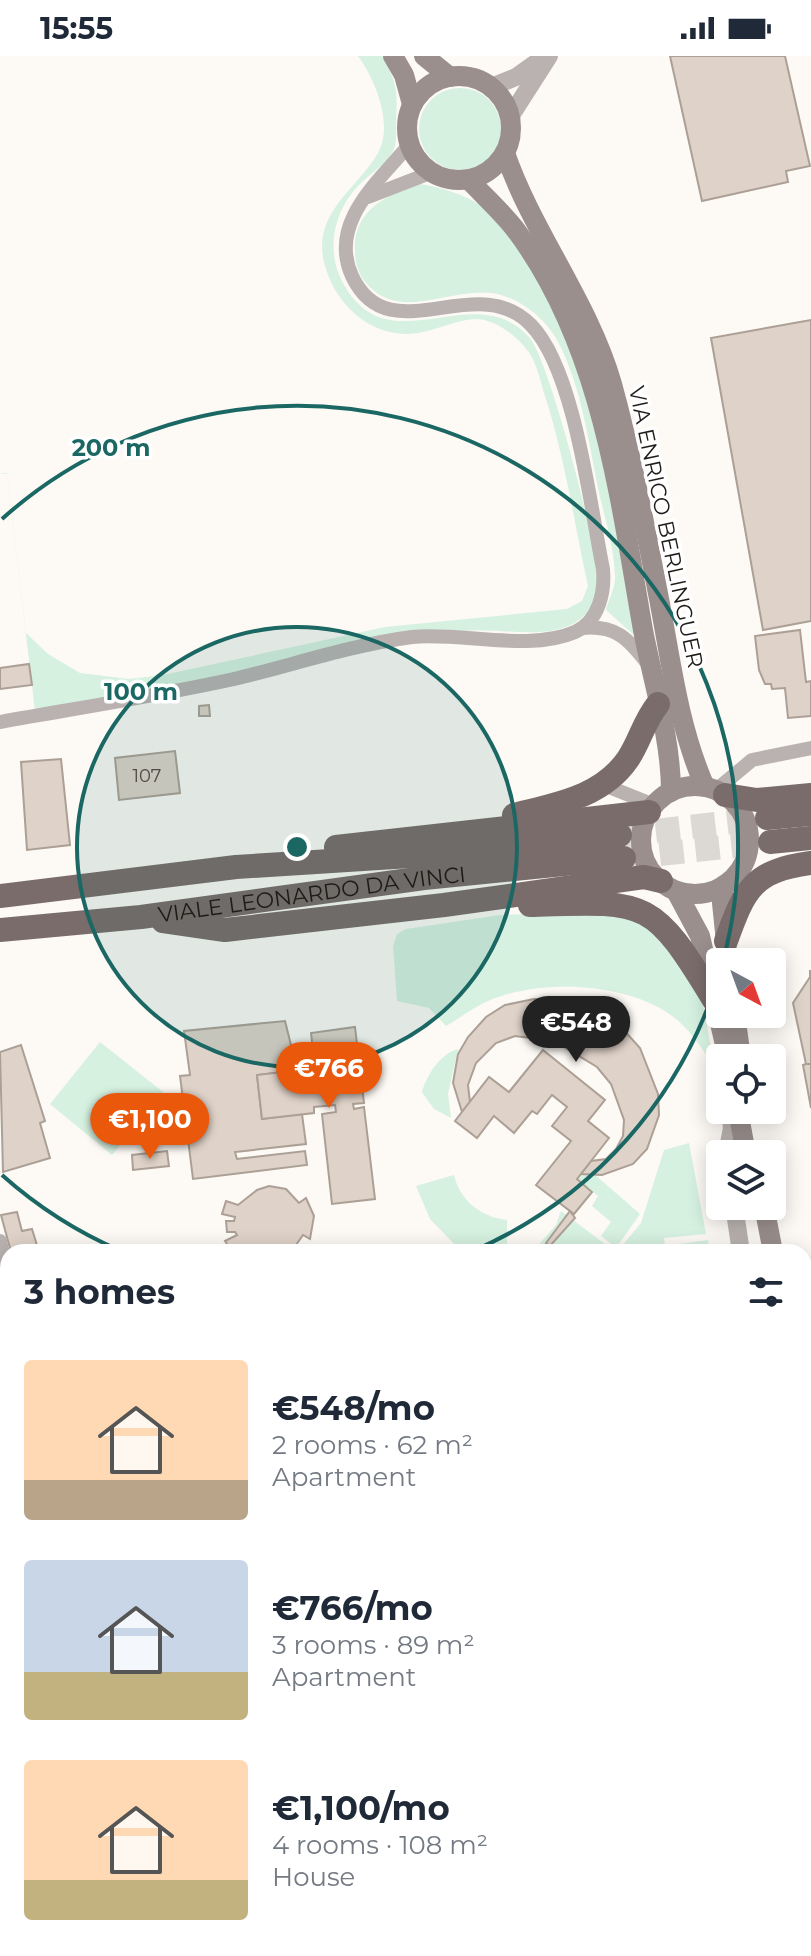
<!DOCTYPE html>
<html lang="en">
<head>
<meta charset="utf-8">
<style>
  body { margin:0; font-family:Montserrat,sans-serif; background:#f2f2f3; color:#1f2937; height:100vh; display:flex; flex-direction:column; font-size:30px; white-space:nowrap }
  * { box-sizing:border-box; margin:0 }
  p { font-size:26px; color:#747a83 }
  .icon { flex:none; width:44px; height:44px; fill:none; stroke:currentColor; stroke-width:2; stroke-linecap:round; stroke-linejoin:round }
  .map { position:relative; flex:1; overflow:hidden }
  .drawer { position:absolute; left:0px; top:1188px; width:812px; height:712px; display:flex; flex-direction:column; background:#fff; border-radius:24px 24px 0 0; box-shadow:0 4px 20px #0003 }
  .drawer>* { flex:none }
  .needle { width:52px; rotate:139deg }
  .tools { position:absolute; left:706px; top:892px; display:grid; gap:16px }
  .tools a { display:grid; place-items:center; width:80px; height:80px; border-radius:8px; background:#fff; box-shadow:0 4px 20px #0003; font-size:40px }
  .price { position:absolute; translate:-50% -68px; padding:0 18px; border-radius:28px; background:#ea580c; color:#fff; font-size:26px; line-height:52px; filter:drop-shadow(0 2px 4px #0008) }
  .price::after { content:''; position:absolute; left:50%; top:48px; width:24px; height:18px; margin-left:-12px; background:inherit; clip-path:polygon(0 0,100% 0,50% 100%) }
  .price.active { background:#222; color:#fff }
  ul { padding:0; list-style:none }
  li { display:flex; align-items:center; gap:24px; height:200px; padding:0 24px }
  li span { display:grid; place-items:center; flex:none; width:224px; height:160px; border-radius:8px; color:#555 }
  li>.icon { margin-inline-start:auto }
  span .icon { width:96px; height:96px; fill:#fffc; stroke-width:1 }
  li b { font-size:34px }
  h2 { display:flex; justify-content:space-between; align-items:center; height:96px; padding:0 24px; font-size:34px }
  .status { display:flex; justify-content:space-between; align-items:center; height:56px; padding:0 40px; background:#fff; direction:ltr }
  .status svg { height:22px; fill:currentColor }
  .map>svg:first-child { display:block }
  .green { fill:#d6f1e0 }
  .building { fill:#dfd2c8; stroke:#aca096; stroke-width:2 }
  .lines { fill:none; stroke-linecap:round; stroke-linejoin:round }
  .trunk-tunnel { stroke:#dcd8d3; stroke-width:24; stroke-dasharray:24 12; stroke-linecap:butt }
  .minor { stroke:#b9b2b1; stroke-width:14 }
  .tertiary { stroke:#b9b2b1; stroke-width:18 }
  .secondary { stroke:#9a8f8d; stroke-width:20 }
  .trunk { stroke:#7a6c6a; stroke-width:24 }
  .ring { fill:none; stroke:#1a6764; stroke-width:4 }
  .labels { text-anchor:middle; dominant-baseline:central; stroke-width:7; stroke-linejoin:round; paint-order:stroke }
  .number-label { font-size:18px; fill:#4f4943 }
  .street-label { font-size:22px; fill:#1f1b17; stroke:#fff }
  .centre { fill:#1a6764; stroke:#fff; stroke-width:4 }
  .ring-label { font-size:24px; text-anchor:middle; font-weight:bold; fill:#1a6764; stroke:#fff; stroke-width:7; stroke-linejoin:round; paint-order:stroke }
</style>
</head>
<body>
<div class="status"><b>15:55</b><svg viewBox="0 0 49 12"><path d="M0 12V9h3v3zM5 12V6h3v6zM10 12V3h3v9zM15 12V0h3v12zM26 1h20v11H26zM47 4h2v5h-2z"/></svg></div>
<div class="map">
<svg width="811" height="1900" viewBox="0 0 811 1900">
  <rect width="100%" height="100%" fill="#fdf9f4"/>
  <g class="green">
    <path d="M358,0H382C399,29 397,37 396,69C396,78 397,87 393,95C386,108 371,117 360,128C335,152 325,193 342,225C387,313 473,219 529,281C549,302 603,507 598,535C595,547 586,560 576,566C546,585 497,571 464,575C412,581 360,594 308,604C217,622 126,639 35,655L7,418L0,417H7L26,577L48,598L80,617L129,623L163,619L385,571L567,553L582,545L588,530C574,466 565,402 545,340C540,325 537,307 528,295C517,280 496,264 477,263C457,263 438,274 418,277C375,284 338,252 326,213C308,159 356,135 378,97C394,69 375,23 358,0Z"/>
    <circle cx="460" cy="73" r="41"/>
    <path d="M419,128C437,130 467,139 481,150C498,162 508,180 520,197C596,307 615,450 635,580L606,554C609,542 616,531 615,519C614,493 606,466 600,441C589,390 582,330 557,284C546,264 523,245 501,239C459,227 407,265 372,233C361,224 355,210 355,196C352,155 386,139 419,128Z"/>
    <path d="M617,854L652,865L699,928L715,1013C702,992 689,971 668,957C621,926 539,923 488,945C474,951 460,962 446,970L429,952L397,945L393,890L397,878L406,873L500,859Z"/>
    <polygon points="100,986 163,1036 112,1099 50,1048"/>
    <path d="M458,993L448,1038L451,1062L434,1053L422,1036C427,1019 440,998 458,993Z"/>
    <polygon points="689,1087 706,1178 664,1182 665,1190 708,1184 710,1196 617,1196 641,1167 664,1094"/>
    <polygon points="586,1111 640,1158 616,1192 601,1180 611,1166 592,1150 598,1140 577,1123"/>
    <path d="M454,1119C460,1145 481,1161 507,1164V1196H462L430,1163L416,1130Z"/>
    <polygon points="561,1155 613,1194 549,1196 550,1190 546,1187 542,1191 544,1196 532,1196 556,1169"/>
    <polygon points="8,1289 8,1366 0,1368 0,1290"/>
    <polygon points="8,1574 8,1692 3,1694 8,1712 8,1757 3,1760 8,1800 8,1845 0,1849 0,1575"/>
  </g>
  <g class="building">
    <polygon points="670,0 785,0 810,110 786,115 788,126 702,145"/>
    <polygon points="811,264 811,565 763,574 711,282"/>
    <polygon points="800,574 806,626 811,625 811,660 788,662 785,632 772,633 771,628 765,628 759,614 755,580"/>
    <polygon points="29,608 32,629 0,633 0,612"/>
    <polygon points="209,649 210,660 199,660 199,650"/>
    <polygon points="175,695 180,737 119,744 115,702"/>
    <polygon points="61,703 70,789 27,794 21,706"/>
    <polygon points="810,915 811,915 811,1008 806,1008 793,947 810,921"/>
    <polygon points="534,943 563,944 595,954 622,972 640,992 658,1038 659,1059 647,1093 633,1108 602,1119 581,1118 591,1105 606,1103 616,1093 623,1080 624,1064 611,1028 597,1011 554,985 515,980 496,987 476,1007 468,1029 470,1046 462,1056 453,1027 458,998 468,981 486,961 505,949"/>
    <polygon points="285,965 296,1009 315,1008 315,1012 257,1019 262,1063 302,1058 306,1088 235,1096 237,1103 305,1095 307,1109 193,1123 180,1020 190,1019 184,975"/>
    <polygon points="355,971 364,1047 353,1048 354,1053 364,1051 375,1143 332,1148 322,1058 336,1056 335,1049 314,1051 314,1057 262,1063 257,1019 315,1012 311,977"/>
    <polygon points="21,989 45,1065 40,1067 50,1102 3,1116 0,996"/>
    <polygon points="543,994 605,1044 588,1065 609,1082 577,1123 592,1136 574,1158 536,1129 571,1085 552,1070 567,1051 552,1039 537,1058 532,1055 514,1077 494,1060 477,1082 455,1065 489,1021 509,1036"/>
    <polygon points="806,1008 811,1008 811,1052 803,1009"/>
    <polygon points="167,1095 169,1110 133,1114 132,1099"/>
    <polygon points="269,1130 286,1133 299,1147 306,1142 314,1160 310,1183 303,1179 291,1196 256,1196 243,1190 232,1196 225,1185 237,1179 235,1176 227,1176 226,1165 234,1165 235,1161 222,1158 226,1145 238,1149 257,1134"/>
    <polygon points="570,1155 575,1162 550,1190 546,1187"/>
    <polygon points="17,1156 22,1175 32,1173 39,1196 11,1196 1,1159"/>
    <polygon points="804,1762 811,1798 811,1891 793,1895 793,1892 804,1892"/>
    <polygon points="122,1892 134,1892 138,1900 126,1900"/>
    <polygon points="143,1892 174,1892 178,1900 146,1900"/>
    <polygon points="239,1892 274,1892 277,1900 243,1900"/>
    <polygon points="357,1892 394,1892 394,1896 357,1900"/>
    <polygon points="471,1892 485,1892 486,1900 473,1900"/>
    <polygon points="493,1892 523,1892 524,1900 494,1900"/>
    <polygon points="596,1892 623,1892 625,1900 597,1900"/>
    <polygon points="690,1892 737,1892 740,1900 693,1900"/>
  </g>
  <g class="lines">
    <g class="trunk-tunnel">
      <polyline points="620,779 767,762"/>
      <polyline points="624,802 770,786"/>
    </g>
    <g class="minor">
      <polyline points="368,141 430,117"/>
      <path d="M582,572C615,569 628,582 647,607"/>
      <path d="M0,666C78,652 157,640 234,623C293,609 351,589 412,581C462,576 529,596 575,576C599,565 605,536 603,513C590,450 575,314 531,269C476,212 389,299 352,220C328,167 378,126 409,89"/>
      <polyline points="604,729 654,749"/>
      <polyline points="716,734 752,704 811,692"/>
      <polyline points="0,1185 8,1219"/>
      <polyline points="0,1276 8,1275"/>
      <polyline points="804,1314 811,1319"/>
      <polyline points="0,1472 8,1455"/>
      <polyline points="0,1865 8,1861"/>
      <polyline points="193,1892 197,1900"/>
      <polyline points="539,1892 540,1900"/>
    </g>
    <g class="tertiary">
      <polyline points="491,31 516,21 543,2"/>
      <polyline points="510,61 549,0"/>
      <polyline points="727,1098 732,1072 730,1054"/>
      <polyline points="734,1150 741,1196"/>
      <polyline points="804,1532 811,1567"/>
    </g>
    <g class="secondary">
      <polyline points="393,0 404,19 412,48"/>
      <polyline points="424,0 450,21"/>
      <circle cx="459" cy="72" r="52"/>
      <path d="M505,97C533,178 588,245 612,328C632,401 646,475 660,548C672,612 679,671 705,731"/>
      <path d="M469,124C484,140 501,155 515,173C601,287 619,437 643,574C653,626 671,682 671,736"/>
      <circle cx="695" cy="784" r="54"/>
      <polyline points="724,829 722,847 728,906"/>
      <polyline points="676,835 700,880 728,1002"/>
      <polyline points="735,958 741,1002"/>
      <polyline points="738,1054 746,1098"/>
      <polyline points="764,1150 773,1196"/>
      <polyline points="804,1333 811,1355"/>
      <polyline points="804,1383 811,1414"/>
    </g>
    <g class="trunk">
      <polyline points="725,739 757,744 811,739"/>
      <path d="M514,759C557,748 602,741 628,703C640,685 644,665 658,648"/>
      <polyline points="767,762 811,758"/>
      <polyline points="770,786 811,782"/>
      <polyline points="336,791 649,756"/>
      <polyline points="0,840 236,811 426,799 620,779"/>
      <path d="M530,849C648,845 652,842 714,944"/>
      <polyline points="163,865 225,874 444,849 644,821 661,825"/>
      <path id="s1" d="M0,874L141,861L424,822L624,802"/>
      <path d="M726,885C745,832 753,815 811,807"/>
    </g>
  </g>
  <circle cx="297" cy="791" r="220" fill="#1a6764" fill-opacity=".12"/>
  <g class="ring">
    <circle cx="297" cy="791" r="220"/>
    <path d="M720 916A441 441 0 0 1 473 1195M121 1195A441 441 0 0 1 2 1119M2 463A441 441 0 0 1 723 905"/>
  </g>
  <g class="labels">
    <g class="number-label">
      <text x="147" y="720">107</text>
    </g>
    <g class="street-label">
      <text transform="translate(666 471) rotate(78)">VIA ENRICO BERLINGUER</text>
      <text stroke="none"><textPath href="#s1" startOffset="314">VIALE LEONARDO DA VINCI</textPath></text>
    </g>
  </g>
  <circle cx="297" cy="791" r="12" class="centre"/>
  <g class="ring-label">
    <text x="111" y="400">200 m</text>
    <text x="141" y="644">100 m</text>
  </g>
</svg>
<div class="tools">
<a><svg class="needle" viewBox="-14 -14 28 28"><path d="M0-13l5 13h-10z" fill="#e53935"/><path d="M0 13l5-13h-10z" fill="#747a83"/></svg></a>
<a><svg class="icon" aria-label="locate" viewBox="0 0 24 24"><circle cx="12" cy="12" r="6"/><path d="M12 2v4M12 18v4M2 12h4M18 12h4"/></svg></a>
<a><svg class="icon" aria-label="layers" viewBox="0 0 24 24"><path d="M12 4l9 5-9 5-9-5zM3 14l9 5 9-5"/></svg></a>
</div>
<b class="price active" style="left:576px;top:1008px">€548</b>
<b class="price" style="left:329px;top:1054px">€766</b>
<b class="price" style="left:150px;top:1105px">€1,100</b>
<section class="drawer">
<h2>3 homes<svg class="icon" aria-label="filters" viewBox="0 0 24 24"><path d="M4 7h16M4 17h16"/><circle cx="9" cy="7" r="2"/><circle cx="15" cy="17" r="2"/></svg></h2>
<ul>
<li><span style="background:linear-gradient(#ffd9b3 75%,#b9a48a 0)"><svg class="icon" aria-label="home" viewBox="0 0 24 24"><path d="M3 11l9-7 9 7M6 9v11h12V9"/></svg></span><div><b>€548/mo</b><p>2 rooms · 62 m²</p><p>Apartment</p></div></li>
<li><span style="background:linear-gradient(#c9d6e8 70%,#c2b280 0)"><svg class="icon" aria-label="home" viewBox="0 0 24 24"><path d="M3 11l9-7 9 7M6 9v11h12V9"/></svg></span><div><b>€766/mo</b><p>3 rooms · 89 m²</p><p>Apartment</p></div></li>
<li><span style="background:linear-gradient(#ffd9b3 75%,#c2b280 0)"><svg class="icon" aria-label="home" viewBox="0 0 24 24"><path d="M3 11l9-7 9 7M6 9v11h12V9"/></svg></span><div><b>€1,100/mo</b><p>4 rooms · 108 m²</p><p>House</p></div></li>
</ul>
</section>
</div>
</body>
</html>
